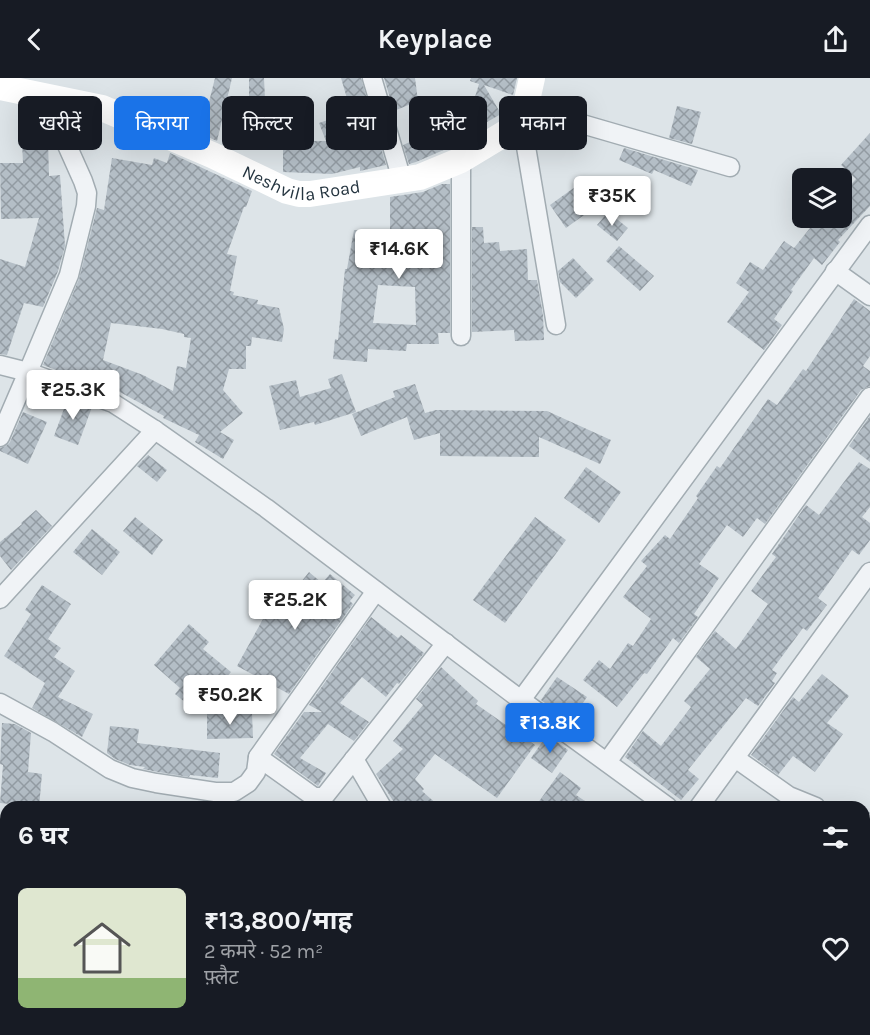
<!DOCTYPE html>
<html lang="hi">
<head>
<meta charset="utf-8">
<style>
  body { margin:0; font-family:Karla,"Noto Sans Devanagari",sans-serif; background:#20242c; color:#f1f3f6; height:100vh; display:flex; flex-direction:column; font-size:22px; white-space:nowrap }
  * { box-sizing:border-box; margin:0 }
  p { font-size:20px; color:#9ea1a6 }
  .icon { flex:none; width:33px; height:33px; fill:none; stroke:currentColor; stroke-width:2; stroke-linecap:round; stroke-linejoin:round }
  .map { position:relative; flex:1; overflow:hidden }
  .side { position:absolute; left:0px; top:723px; width:870px; height:234px; display:flex; flex-direction:column; background:#171b24; border-radius:18px 18px 0 0; box-shadow:0 6px 24px #0002 }
  .side>* { flex:none }
  .top-card { position:absolute; left:18px; top:18px; width:834px; height:54px; display:flex; gap:12px }
  .buttons { position:absolute; left:792px; top:90px; display:grid; gap:12px }
  .buttons a { display:grid; place-items:center; width:60px; height:60px; border-radius:9px; background:#171b24; box-shadow:0 6px 24px #0002; font-size:30px }
  .price { position:absolute; translate:-50% -51px; padding:0 14px; border-radius:6px; background:#fff; color:#222; font-size:20px; line-height:39px; filter:drop-shadow(0 2px 3px #0008) }
  .price::after { content:''; position:absolute; left:50%; top:36px; width:18px; height:14px; margin-left:-9px; background:inherit; clip-path:polygon(0 0,100% 0,50% 100%) }
  .price.active { background:#1a73e8; color:#fff }
  ul { padding:0; list-style:none }
  li { display:flex; align-items:center; gap:18px; height:150px; padding:0 18px }
  li+li { border-top:2px solid #363941 }
  li span { display:grid; place-items:center; flex:none; width:168px; height:120px; border-radius:9px; color:#555 }
  li>.icon { margin-inline-start:auto }
  span .icon { width:72px; height:72px; fill:#fffc; stroke-width:1 }
  li b { font-size:26px }
  h2 { display:flex; justify-content:space-between; align-items:center; height:72px; padding:0 18px; font-size:26px }
  .pill { padding:0 21px; border-radius:9px; background:#171b24; box-shadow:0 6px 24px #0002; font-size:21px; line-height:54px }
  .pill.active { background:#1a73e8; color:#fff }
  header { display:flex; justify-content:space-between; align-items:center; height:78px; padding:0 18px; background:#171b24; font-size:27px; font-weight:700 }
  .map>svg:first-child { display:block }
  .building { fill:url(#building-cross-hatch); fill-rule:evenodd }
  .lines { fill:none; stroke-linecap:round; stroke-linejoin:round }
  .street-casing { stroke:#a2acb2; stroke-width:21 }
  .street { stroke:#f0f3f6; stroke-width:18 }
  .secondary { stroke:#fff; stroke-width:26 }
  .labels { text-anchor:middle; dominant-baseline:central; stroke-width:4.5; stroke-linejoin:round; paint-order:stroke }
  .street-label { font-size:18px; fill:#253540; stroke:#ecf2f6 }
</style>
</head>
<body>
<header><svg class="icon" aria-label="back" viewBox="0 0 24 24"><path d="M15 5l-7 7 7 7"/></svg>Keyplace<svg class="icon" aria-label="share" viewBox="0 0 24 24"><path d="M12 15V3M7 8l5-5 5 5M5 13v7h14v-7"/></svg></header>
<div class="map">
<svg width="870" height="957" viewBox="0 0 870 957">
  <defs>
    <pattern id="building-cross-hatch" width="8" height="8" patternUnits="userSpaceOnUse" patternTransform="scale(1.5)"><rect width="8" height="8" fill="#b4bec6"/><path d="M0 0l8 8M0 8l8-8" fill="none" stroke="#929ba2"/></pattern>
  </defs>
  <rect width="100%" height="100%" fill="#dde4e8"/>
  <g class="building">
    <polygon points="215,0 232,0 217,63 201,56"/>
    <polygon points="249,0 264,0 266,43 249,43"/>
    <polygon points="341,0 361,0 386,87 360,93 360,89 332,96 283,94 283,63 326,63 319,45 351,34"/>
    <polygon points="384,0 415,0 418,23 394,33"/>
    <polygon points="471,0 517,0 513,17 484,7 501,36 487,44 474,22 479,6 470,3"/>
    <polygon points="677,28 701,34 692,66 669,60"/>
    <polygon points="454,45 462,64 416,84 409,86 403,67"/>
    <polygon points="870,55 870,128 838,162 840,164 822,187 814,180 791,212 793,213 774,241 782,247 764,272 727,244 749,214 736,205 750,184 763,192 784,163 794,170 818,140 842,140 842,116 856,101 841,87"/>
    <polygon points="48,64 49,98 60,97 65,168 58,193 43,229 24,225 7,277 0,276 0,181 25,189 39,140 1,141 0,85 23,85 22,65"/>
    <polygon points="624,70 698,92 691,108 654,92 652,96 619,82"/>
    <path d="M170,75L252,113L246,129H244L227,176L237,178L230,213L234,214L233,217L258,222L257,226L279,230L284,251L282,264L252,259L251,268H246V291H229L223,312L243,335L220,354L234,362L223,381L195,364L199,357L163,340L164,338L105,306L104,310L43,287L79,201L97,130L104,132L112,80L152,87L154,80L167,85ZM111,245L162,251L184,256V259L191,260L186,290L177,288L173,313L143,297L103,282Z"/>
    <path d="M442,106H450V255H438L439,266H407L406,273L368,271L367,284L333,281L335,261L338,262L345,191H347L354,152L390,157V119L423,114ZM378,207L415,209L416,247L373,245Z"/>
    <polygon points="575,109 591,132 566,150 550,127"/>
    <polygon points="608,134 628,150 617,163 597,147"/>
    <polygon points="472,149 483,149 484,165 499,164 500,173 527,171 528,202 537,202 543,237 544,262 515,263 514,252 472,254"/>
    <polygon points="619,168 654,198 640,213 606,183"/>
    <polygon points="573,180 594,202 576,220 560,204 558,193"/>
    <polygon points="854,221 870,233 870,278 863,288 870,293 870,308 861,312 765,446 757,440 743,459 727,447 699,486 719,500 694,536 698,539 679,565 673,560 647,596 644,595 617,629 583,602 599,582 610,591 628,565 633,568 651,541 623,519 647,488 641,483 665,457 670,461 698,420 696,418 717,388 720,390 768,321 777,327 803,291 806,293"/>
    <polygon points="342,296 356,334 315,347 314,344 280,352 269,308 296,302 300,319 331,310 328,301"/>
    <polygon points="415,306 425,335 436,332 547,333 611,362 600,386 539,359 539,379 440,378 440,355 414,362 407,339 361,358 352,336 395,319 393,313"/>
    <polygon points="68,320 92,329 78,367 54,358"/>
    <polygon points="23,334 47,344 28,386 0,373 0,370 6,368 10,364"/>
    <polygon points="870,338 870,384 849,368"/>
    <polygon points="148,377 167,392 157,404 137,388"/>
    <polygon points="859,384 870,391 870,429 862,439 870,445 870,462 859,477 852,472 818,520 827,527 807,553 803,550 772,592 777,595 772,603 775,605 758,628 746,620 688,692 699,701 681,722 625,679 643,653 661,668 691,629 684,623 710,591 696,579 715,553 736,571 768,526 751,513 776,479 772,476 806,427 819,437"/>
    <polygon points="586,389 621,414 599,445 564,420"/>
    <polygon points="36,432 52,448 11,492 0,478 0,464 22,446 21,445"/>
    <polygon points="135,439 163,462 152,477 123,453"/>
    <polygon points="535,439 566,462 505,545 473,522"/>
    <polygon points="92,451 120,474 102,497 73,474"/>
    <polygon points="309,494 322,505 330,496 355,517 350,523 353,526 289,616 237,588 263,541 256,537 271,515 285,524"/>
    <polygon points="42,507 71,526 48,561 61,570 54,579 75,593 58,619 93,636 82,659 32,630 45,605 4,578 31,536 25,532"/>
    <polygon points="371,539 398,560 401,557 424,575 399,606 397,605 386,619 362,599 340,625 369,644 354,663 328,646 300,680 326,695 318,708 274,676 304,634 322,634 309,627"/>
    <polygon points="189,546 209,564 203,571 231,594 197,634 175,616 180,610 154,587"/>
    <polygon points="441,589 478,623 476,626 535,667 497,720 435,676 415,701 424,711 422,713 440,729 397,729 376,696 403,671 393,663 423,627 416,621"/>
    <polygon points="822,596 849,618 827,645 843,656 815,694 793,678 778,697 751,677 793,619 799,624"/>
    <polygon points="557,599 587,619 570,644 541,622"/>
    <polygon points="252,635 253,660 207,661 207,636"/>
    <polygon points="2,645 15,646 31,655 28,694 42,696 39,729 0,725 3,687 0,686"/>
    <polygon points="110,648 139,651 137,665 220,675 218,700 190,697 189,699 158,694 143,691 145,689 130,687 115,681 107,675"/>
    <polygon points="547,657 568,672 552,695 531,680"/>
    <polygon points="560,694 581,710 576,717 594,729 535,729"/>
  </g>
  <g class="lines">
    <g class="street-casing">
      <g id="street">
        <polyline points="372,0 402,102"/>
        <polyline points="527,30 730,89"/>
        <polyline points="522,45 556,247"/>
        <polyline points="461,82 461,258"/>
        <polyline points="835,193 870,218"/>
        <polyline points="0,287 28,294 69,197 86,128 87,115 83,103 45,18"/>
        <polyline points="0,359 28,294 113,325 155,352 266,430 521,622 668,729"/>
        <polyline points="0,521 155,352"/>
        <polyline points="521,622 870,147"/>
        <polyline points="0,625 53,654 110,691 132,700 156,705 215,714 234,714 248,705 256,694 258,679 314,719 324,719 446,565"/>
        <polyline points="258,679 376,513"/>
        <polyline points="735,680 789,718 816,729"/>
        <polyline points="354,681 382,729"/>
        <polyline points="607,684 870,319"/>
        <polyline points="699,729 870,494"/>
        <polyline points="864,744 870,745"/>
        <polyline points="0,873 6,874"/>
        <polyline points="864,946 870,934"/>
        <polyline points="132,951 135,957"/>
      </g>
    </g>
    <use href="#street" class="street"/>
    <path class="secondary" id="s1" d="M0,9L102,30L212,77L287,113L299,116H310L420,99L461,82L522,45L532,0"/>
  </g>
  <g class="labels">
    <g class="street-label">
      <text stroke="none"><textPath href="#s1" startOffset="320">Neshvilla Road</textPath></text>
    </g>
  </g>
</svg>
<div class="buttons">
<a><svg class="icon" aria-label="layers" viewBox="0 0 24 24"><path d="M12 4l9 5-9 5-9-5zM3 14l9 5 9-5"/></svg></a>
</div>
<b class="price" style="left:612px;top:149px">₹35K</b>
<b class="price" style="left:399px;top:202px">₹14.6K</b>
<b class="price" style="left:73px;top:343px">₹25.3K</b>
<b class="price" style="left:295px;top:553px">₹25.2K</b>
<b class="price" style="left:230px;top:648px">₹50.2K</b>
<b class="price active" style="left:550px;top:676px">₹13.8K</b>
<div class="top-card">
<a class="pill">खरीदें</a>
<a class="pill active">किराया</a>
<a class="pill">फ़िल्टर</a>
<a class="pill">नया</a>
<a class="pill">फ़्लैट</a>
<a class="pill">मकान</a>
</div>
<section class="side">
<h2>6 घर<svg class="icon" aria-label="filters" viewBox="0 0 24 24"><path d="M4 7h16M4 17h16"/><circle cx="9" cy="7" r="2"/><circle cx="15" cy="17" r="2"/></svg></h2>
<ul>
<li><span style="background:linear-gradient(#dfe7d0 75%,#8fb573 0)"><svg class="icon" aria-label="home" viewBox="0 0 24 24"><path d="M3 11l9-7 9 7M6 9v11h12V9"/></svg></span><div><b>₹13,800/माह</b><p>2 कमरे · 52 m²</p><p>फ़्लैट</p></div><svg class="icon" aria-label="heart" viewBox="0 0 24 24"><path d="M12 20l-8-8c-3-5 5-10 8-4 3-6 11-1 8 4z"/></svg></li>
</ul>
</section>
</div>
</body>
</html>
